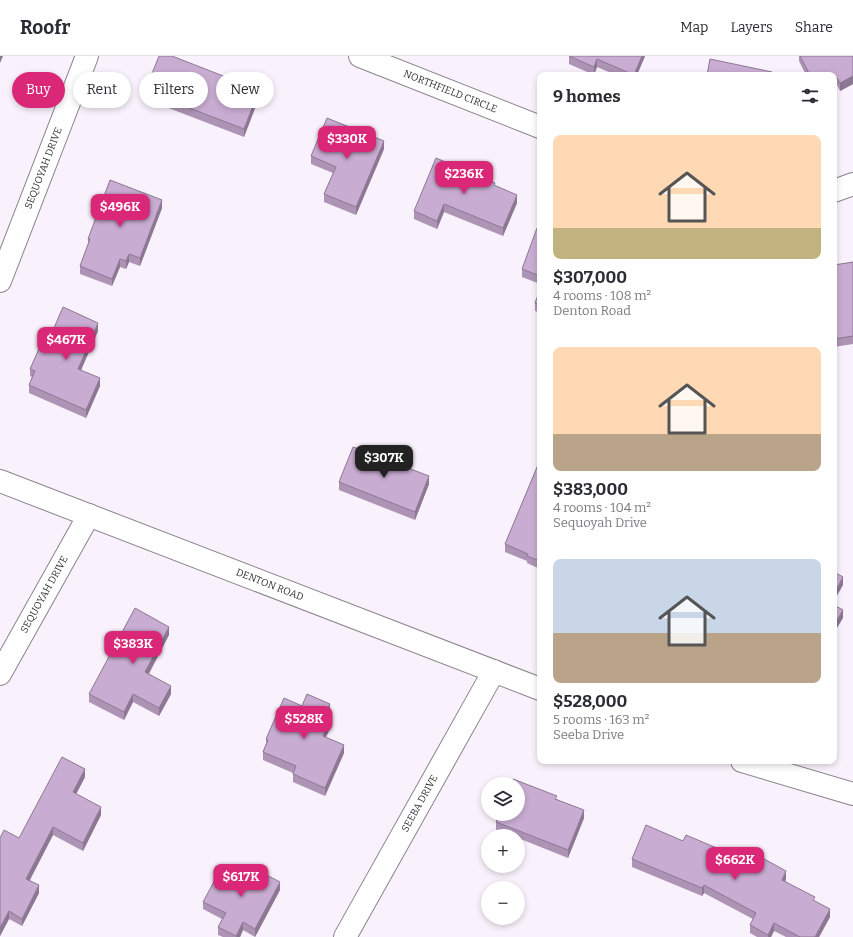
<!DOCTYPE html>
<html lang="en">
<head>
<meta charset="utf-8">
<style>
  body { margin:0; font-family:Bitter,serif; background:#f2f2f3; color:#2b2b33; height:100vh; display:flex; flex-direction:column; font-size:15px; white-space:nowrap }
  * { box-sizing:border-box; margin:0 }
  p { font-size:13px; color:#7c7c81 }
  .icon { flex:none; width:22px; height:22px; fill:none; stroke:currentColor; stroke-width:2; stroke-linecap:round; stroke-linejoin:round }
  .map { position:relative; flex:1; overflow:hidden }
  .panel { position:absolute; left:537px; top:16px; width:300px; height:692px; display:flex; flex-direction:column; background:#fff; border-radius:8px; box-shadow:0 2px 6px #0003 }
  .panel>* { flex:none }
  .guide { position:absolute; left:12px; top:16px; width:380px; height:36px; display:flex; gap:8px }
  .fabs { position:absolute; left:481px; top:721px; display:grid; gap:8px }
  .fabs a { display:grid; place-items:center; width:44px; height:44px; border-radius:50%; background:#fff; box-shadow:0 2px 6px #0003; font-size:20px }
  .price { position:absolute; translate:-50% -34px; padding:0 9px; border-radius:8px; background:#db2777; color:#fff; font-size:13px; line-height:26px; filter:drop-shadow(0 1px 2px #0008) }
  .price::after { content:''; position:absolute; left:50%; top:24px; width:12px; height:9px; margin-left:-6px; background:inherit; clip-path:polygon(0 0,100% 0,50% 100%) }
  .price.current { background:#222; color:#fff }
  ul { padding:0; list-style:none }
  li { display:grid; align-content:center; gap:8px; height:212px; padding:0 16px }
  li span { display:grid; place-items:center; height:124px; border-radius:8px; color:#555 }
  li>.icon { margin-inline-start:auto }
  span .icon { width:72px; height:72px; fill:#fffc; stroke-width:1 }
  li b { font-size:17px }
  h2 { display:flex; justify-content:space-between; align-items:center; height:48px; padding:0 16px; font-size:17px }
  .pill { padding:0 14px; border-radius:18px; background:#fff; box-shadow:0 2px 6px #0003; font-size:14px; line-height:36px }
  .pill.current { background:#db2777; color:#fff }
  header { display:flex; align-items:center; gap:24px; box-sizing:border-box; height:56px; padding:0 20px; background:#fff; border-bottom:1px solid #e1e1e2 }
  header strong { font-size:19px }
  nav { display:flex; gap:22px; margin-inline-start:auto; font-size:14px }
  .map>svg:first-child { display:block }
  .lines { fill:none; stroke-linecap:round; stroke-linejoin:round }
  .minor-casing { stroke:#8a838c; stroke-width:24 }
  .tertiary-casing { stroke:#8a838c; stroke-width:24 }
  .minor { stroke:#fff; stroke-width:22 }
  .tertiary { stroke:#fff; stroke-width:22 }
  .wall { fill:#ad94b5 }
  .shaded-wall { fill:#8d7893 }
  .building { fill:#c9acd2; stroke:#8d7893 }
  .labels { text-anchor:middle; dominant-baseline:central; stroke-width:3.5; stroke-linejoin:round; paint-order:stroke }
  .street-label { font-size:10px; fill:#363337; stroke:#fff }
</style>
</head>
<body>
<header>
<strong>Roofr</strong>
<nav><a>Map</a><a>Layers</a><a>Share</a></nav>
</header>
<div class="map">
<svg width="853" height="881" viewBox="0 0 853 881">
  <rect width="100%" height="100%" fill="#f9f1fb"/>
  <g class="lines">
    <g class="minor-casing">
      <g id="minor">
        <path id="s1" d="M360,0L540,71"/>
        <polyline points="834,135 853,128"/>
        <path id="s2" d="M0,225L87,0"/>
        <path id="s3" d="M0,618L89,459"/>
        <path id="s4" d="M345,881L494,615"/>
      </g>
    </g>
    <g class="tertiary-casing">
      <g id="tertiary">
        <path id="s5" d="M0,425L540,633"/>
        <polyline points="742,705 853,738"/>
      </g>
    </g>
    <use href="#minor" class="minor"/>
    <use href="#tertiary" class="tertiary"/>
  </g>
  <g class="wall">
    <polygon points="569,0 645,0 637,19 616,19 597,11 594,19 569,8"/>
    <polygon points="799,0 853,0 853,28 840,35 837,29 834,31 834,19 806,19 799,5"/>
    <polygon points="145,35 259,42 244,81 145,43"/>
    <polygon points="384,93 356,159 324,146 324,138 333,117 311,108 311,100"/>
    <polygon points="495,130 517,147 503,180 444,156 437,173 414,163 414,155"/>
    <polygon points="162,152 140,210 129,206 126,213 120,211 112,230 80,218 80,210 88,188 88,183"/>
    <polygon points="540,173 540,228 522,221 522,213"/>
    <polygon points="853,206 853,288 834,291 834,209"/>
    <polygon points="540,234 540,257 535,255 535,247"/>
    <polygon points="98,275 81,314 100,330 86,362 29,337 29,329 32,321 30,320 30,313 51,279"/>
    <polygon points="540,404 540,513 527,507 527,505 505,496 505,488"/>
    <polygon points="339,426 429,428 415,464 339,434"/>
    <polygon points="169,579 149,618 171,638 159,660 133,646 124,664 89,646 89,638"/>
    <polygon points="302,650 330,656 328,661 331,670 326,681 344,697 325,740 293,726 293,717 263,704 263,696 266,688 266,683"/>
    <polygon points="85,721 76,738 101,759 83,795 53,779 30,824 39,837 22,870 9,863 0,880 0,782 19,782"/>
    <polygon points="557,743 584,762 568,802 518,782 518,780 512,780 496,774 496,766"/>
    <polygon points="683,785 786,823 785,825 815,845 830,861 819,881 786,881 774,875 771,881 757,881 750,877 750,869 753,863 704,837 702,840 632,811 632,803"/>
    <polygon points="245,821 280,834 255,881 243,874 240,881 223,881 218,879 218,871 222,863 203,853 203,846"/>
  </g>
  <g class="shaded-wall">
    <polygon points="0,0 3,0 0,7"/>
    <polygon points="642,0 645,0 637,19 634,19"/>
    <polygon points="597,3 597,11 594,19 594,11"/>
    <polygon points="853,20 853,28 840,35 840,27"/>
    <polygon points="837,22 837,29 834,31 834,23"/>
    <polygon points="259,34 259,42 244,81 244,73"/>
    <polygon points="384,85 384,93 356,159 356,151"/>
    <polygon points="517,139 517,147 503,180 503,172"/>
    <polygon points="162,144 162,152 140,210 140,202"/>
    <polygon points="444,148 444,156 437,173 437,165"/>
    <polygon points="129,198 129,206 126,213 126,205"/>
    <polygon points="120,203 120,211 112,230 112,223"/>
    <polygon points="98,267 98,275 78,321 78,313"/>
    <polygon points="100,322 100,330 86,362 86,354"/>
    <polygon points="429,420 429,428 415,464 415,456"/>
    <polygon points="843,521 843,529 834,545 834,538"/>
    <polygon points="843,554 843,562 834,577 834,569"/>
    <polygon points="169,571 169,579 145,624 145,616"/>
    <polygon points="171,630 171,638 159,660 159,652"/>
    <polygon points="133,638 133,646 124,664 124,656"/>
    <polygon points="330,648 330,656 324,667 324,659"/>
    <polygon points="331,662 331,670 323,688 323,680"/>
    <polygon points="344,689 344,697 325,740 325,732"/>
    <polygon points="85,713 85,721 73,744 73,736"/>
    <polygon points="101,751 101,759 83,795 83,787"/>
    <polygon points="584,754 584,762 568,802 568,794"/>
    <polygon points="53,771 53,779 26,831 26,823"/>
    <polygon points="786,815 786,823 782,832 782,824"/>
    <polygon points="280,826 280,834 255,881 255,873"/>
    <polygon points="39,829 39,837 22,870 22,863"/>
    <polygon points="704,829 704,837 702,840 702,832"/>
    <polygon points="830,853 830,861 819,881 815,881"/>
    <polygon points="9,855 9,863 0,880 0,872"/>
    <polygon points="243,866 243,874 240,881 236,881"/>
    <polygon points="774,867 774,875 771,881 768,881 768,879"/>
  </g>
  <g class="building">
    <polygon points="159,0 172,0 259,34 244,73 145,35"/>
    <polygon points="569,0 642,0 634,19 597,3 594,11"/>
    <polygon points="800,0 853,0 853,20 840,27 837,22 834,23 834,19 810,19"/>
    <polygon points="710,3 772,16 772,19 707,19"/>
    <polygon points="327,62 384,85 356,151 324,138 336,111 311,100"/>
    <polygon points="436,102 495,127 494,129 517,139 503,172 444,148 437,165 414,155"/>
    <polygon points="110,124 162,144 140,202 129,198 126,205 120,203 112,223 80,210 90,183 88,183"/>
    <polygon points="537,172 540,173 540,220 522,213"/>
    <polygon points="853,206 853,280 834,283 834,209"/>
    <polygon points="540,234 540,249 535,247"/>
    <polygon points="63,251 98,267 78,313 100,322 86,354 29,329 35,315 30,313 46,277 51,279"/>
    <polygon points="353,391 429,420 415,456 339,426"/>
    <polygon points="540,404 540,505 527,500 528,498 505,488"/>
    <polygon points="834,516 843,521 834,538"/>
    <polygon points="834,549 843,554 834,569"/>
    <polygon points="135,552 169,571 145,616 171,630 159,652 133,638 124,656 89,638"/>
    <polygon points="307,638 330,648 324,659 331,662 323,680 344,689 325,732 293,718 296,710 263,696 268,684 266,683 284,642 302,650"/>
    <polygon points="62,701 85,713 73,736 101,751 83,787 53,771 26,823 39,829 22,863 9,855 0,872 0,782 4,774 19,782"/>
    <polygon points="513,723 557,740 555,743 584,754 568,794 496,766 499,758 518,758 518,728 511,728"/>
    <polygon points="646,769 683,785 686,779 752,807 757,799 786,815 782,824 815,841 813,844 830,853 815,881 800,881 774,867 768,879 750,869 756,857 704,829 702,832 632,803"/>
    <polygon points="223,809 245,821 249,815 251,816 253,812 280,826 255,873 243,866 236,880 218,871 226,857 203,846"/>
  </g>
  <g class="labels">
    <g class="street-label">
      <text stroke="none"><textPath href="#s1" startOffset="97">NORTHFIELD CIRCLE</textPath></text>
      <text stroke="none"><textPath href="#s2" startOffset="121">SEQUOYAH DRIVE</textPath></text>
      <text stroke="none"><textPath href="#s5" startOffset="289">DENTON ROAD</textPath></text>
      <text stroke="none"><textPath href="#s3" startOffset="91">SEQUOYAH DRIVE</textPath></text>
      <text stroke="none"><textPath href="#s4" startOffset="153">SEEBA DRIVE</textPath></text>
    </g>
  </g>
</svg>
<div class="fabs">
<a><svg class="icon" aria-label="layers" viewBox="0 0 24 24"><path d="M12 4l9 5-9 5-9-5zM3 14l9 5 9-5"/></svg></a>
<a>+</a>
<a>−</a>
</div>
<b class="price" style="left:347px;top:104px">$330K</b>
<b class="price" style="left:464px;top:139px">$236K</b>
<b class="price" style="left:120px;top:172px">$496K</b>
<b class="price" style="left:66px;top:305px">$467K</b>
<b class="price current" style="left:384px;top:423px">$307K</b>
<b class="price" style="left:133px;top:609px">$383K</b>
<b class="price" style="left:304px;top:684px">$528K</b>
<b class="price" style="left:735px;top:825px">$662K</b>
<b class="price" style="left:241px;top:842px">$617K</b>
<div class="guide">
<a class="pill current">Buy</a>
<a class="pill">Rent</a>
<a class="pill">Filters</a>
<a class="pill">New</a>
</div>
<section class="panel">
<h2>9 homes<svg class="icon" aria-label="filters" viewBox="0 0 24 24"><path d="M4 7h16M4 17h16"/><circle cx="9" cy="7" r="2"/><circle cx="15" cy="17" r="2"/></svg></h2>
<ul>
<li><span style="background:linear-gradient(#ffd9b3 75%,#c2b280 0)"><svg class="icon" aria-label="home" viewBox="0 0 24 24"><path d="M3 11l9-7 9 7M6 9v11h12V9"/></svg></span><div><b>$307,000</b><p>4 rooms · 108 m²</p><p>Denton Road</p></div></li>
<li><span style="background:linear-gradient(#ffd9b3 70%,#b9a48a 0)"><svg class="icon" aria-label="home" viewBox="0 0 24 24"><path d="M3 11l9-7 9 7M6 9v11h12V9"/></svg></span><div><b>$383,000</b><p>4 rooms · 104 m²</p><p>Sequoyah Drive</p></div></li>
<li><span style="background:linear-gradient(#c9d6e8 60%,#b9a48a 0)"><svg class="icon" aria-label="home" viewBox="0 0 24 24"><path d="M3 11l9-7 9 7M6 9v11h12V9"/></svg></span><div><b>$528,000</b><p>5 rooms · 163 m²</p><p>Seeba Drive</p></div></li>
</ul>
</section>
</div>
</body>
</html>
